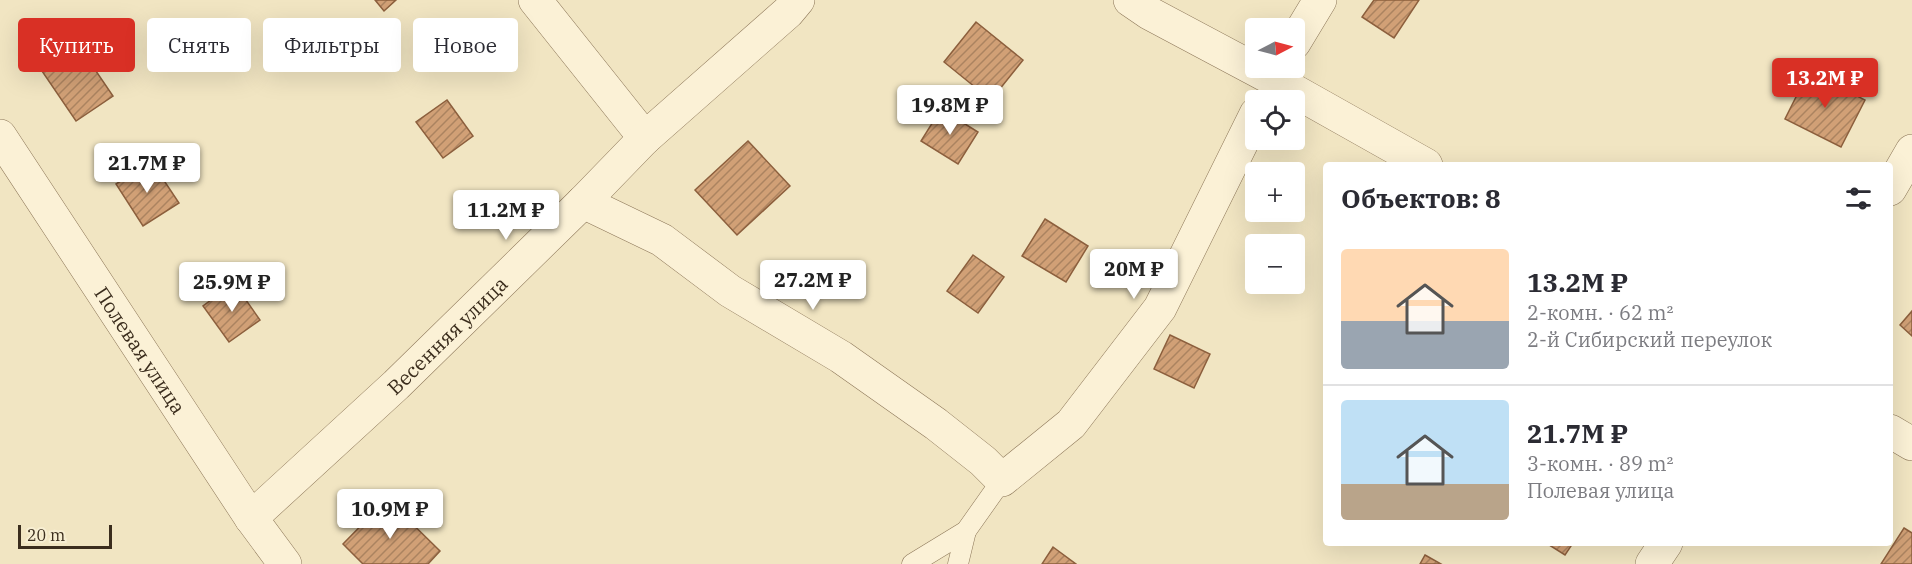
<!DOCTYPE html>
<html lang="ru">
<head>
<meta charset="utf-8">
<style>
  body { margin:0; font-family:"IBM Plex Serif",serif; background:#f2f2f3; color:#2b2b33; height:100vh; display:flex; flex-direction:column; font-size:22px; white-space:nowrap }
  * { box-sizing:border-box; margin:0 }
  p { font-size:20px; color:#7c7c81 }
  .icon { flex:none; width:33px; height:33px; fill:none; stroke:currentColor; stroke-width:2; stroke-linecap:round; stroke-linejoin:round }
  .map { position:relative; flex:1; overflow:hidden }
  .sheet { position:absolute; left:1323px; top:162px; width:570px; height:384px; display:flex; flex-direction:column; background:#fff; border-radius:6px; box-shadow:0 6px 24px #0002 }
  .sheet>* { flex:none }
  .guide { position:absolute; left:18px; top:18px; width:570px; height:54px; display:flex; gap:12px }
  .needle { width:39px; rotate:84deg }
  .buttons { position:absolute; left:1245px; top:18px; display:grid; gap:12px }
  .buttons a { display:grid; place-items:center; width:60px; height:60px; border-radius:6px; background:#fff; box-shadow:0 6px 24px #0002; font-size:30px }
  .scale { position:absolute; left:18px; bottom:15px; width:94px; box-sizing:border-box; padding-left:6px; border:3px solid #3b2d1d; border-top:0; font-size:16px; line-height:21px; white-space:nowrap; color:#3b2d1d; -webkit-text-stroke:4px #f7eed2; paint-order:stroke }
  .price { position:absolute; translate:-50% -51px; padding:0 14px; border-radius:6px; background:#fff; color:#222; font-size:20px; line-height:39px; filter:drop-shadow(0 2px 3px #0008) }
  .price::after { content:''; position:absolute; left:50%; top:36px; width:18px; height:14px; margin-left:-9px; background:inherit; clip-path:polygon(0 0,100% 0,50% 100%) }
  .price.selected { background:#d93025; color:#fff }
  ul { padding:0; list-style:none }
  li { display:flex; align-items:center; gap:18px; height:150px; padding:0 18px }
  li+li { border-top:2px solid #e1e1e2 }
  li span { display:grid; place-items:center; flex:none; width:168px; height:120px; border-radius:6px; color:#555 }
  li>.icon { margin-inline-start:auto }
  span .icon { width:72px; height:72px; fill:#fffc; stroke-width:1 }
  li b { font-size:26px }
  h2 { display:flex; justify-content:space-between; align-items:center; height:72px; padding:0 18px; font-size:26px }
  .tag { padding:0 21px; border-radius:6px; background:#fff; box-shadow:0 6px 24px #0002; font-size:21px; line-height:54px }
  .tag.selected { background:#d93025; color:#fff }
  .map>svg:first-child { display:block }
  .building { fill:url(#building-hatch); stroke:#8c5f3d; stroke-width:1.5 }
  .lines { fill:none; stroke-linecap:round; stroke-linejoin:round }
  .service-casing { stroke:#8c7658; stroke-width:21 }
  .minor-casing { stroke:#8c7658; stroke-width:34 }
  .service { stroke:#fbf1d6; stroke-width:20 }
  .minor { stroke:#fbf1d6; stroke-width:33 }
  .labels { text-anchor:middle; dominant-baseline:central; stroke-width:6; stroke-linejoin:round; paint-order:stroke }
  .street-label { font-size:20px; fill:#3b2d1d; stroke:#f7eed2 }
</style>
</head>
<body>
<div class="map">
<svg width="1912" height="564" viewBox="0 0 1912 564">
  <defs>
    <pattern id="building-hatch" width="6" height="6" patternUnits="userSpaceOnUse" patternTransform="scale(1.5)"><rect width="6" height="6" fill="#d1a076"/><path d="M-1 1l2-2M0 6l6-6M5 7l2-2" fill="none" stroke="#ab8360"/></pattern>
  </defs>
  <rect width="100%" height="100%" fill="#f1e5c2"/>
  <g class="building">
    <polygon points="375,0 396,0 384,11"/>
    <polygon points="1374,0 1419,0 1394,38 1362,17"/>
    <polygon points="976,22 1023,60 991,100 944,62"/>
    <polygon points="66,27 113,96 76,121 29,52"/>
    <polygon points="1809,71 1865,100 1841,147 1785,119"/>
    <polygon points="447,100 473,136 443,158 416,122"/>
    <polygon points="941,109 978,132 958,164 921,141"/>
    <polygon points="748,141 790,186 737,235 695,190"/>
    <polygon points="151,161 179,203 143,226 116,184"/>
    <polygon points="1045,219 1088,246 1066,282 1022,256"/>
    <polygon points="973,255 1004,277 978,313 947,291"/>
    <polygon points="234,283 260,320 229,342 203,306"/>
    <polygon points="1912,311 1912,336 1900,325"/>
    <polygon points="1170,335 1210,354 1194,388 1154,369"/>
    <polygon points="387,499 440,551 428,564 363,564 343,544"/>
    <polygon points="1904,528 1912,533 1912,564 1881,564"/>
    <polygon points="1546,543 1573,543 1565,555"/>
    <polygon points="1053,547 1076,564 1042,564"/>
    <polygon points="1425,555 1441,564 1420,564"/>
  </g>
  <g class="lines">
    <g class="service-casing">
      <g id="service">
        <polyline points="912,564 966,531 1002,480"/>
        <polyline points="958,564 966,531"/>
      </g>
    </g>
    <g class="minor-casing">
      <g id="minor">
        <polyline points="535,0 645,138"/>
        <polyline points="1130,0 1149,13 1273,79 1426,165"/>
        <polyline points="1294,43 1320,0"/>
        <path id="s1" d="M0,136L251,518L285,564"/>
        <polyline points="1890,189 1912,151"/>
        <polyline points="583,202 662,240 730,291 841,357 936,424 983,461 1002,480 1071,424 1160,308 1256,114"/>
        <polyline points="1890,431 1912,444"/>
        <path id="s2" d="M251,518L396,385L583,202L645,138L788,12L798,0"/>
        <polyline points="1652,564 1666,543"/>
      </g>
    </g>
    <use href="#service" class="service"/>
    <use href="#minor" class="minor"/>
  </g>
  <g class="labels">
    <g class="street-label">
      <text stroke="none"><textPath href="#s2" startOffset="268">Весенняя улица</textPath></text>
      <text stroke="none"><textPath href="#s1" startOffset="256">Полевая улица</textPath></text>
    </g>
  </g>
</svg>
<div class="buttons">
<a><svg class="needle" viewBox="-14 -14 28 28"><path d="M0-13l5 13h-10z" fill="#e53935"/><path d="M0 13l5-13h-10z" fill="#7c7c81"/></svg></a>
<a><svg class="icon" aria-label="locate" viewBox="0 0 24 24"><circle cx="12" cy="12" r="6"/><path d="M12 2v4M12 18v4M2 12h4M18 12h4"/></svg></a>
<a>+</a>
<a>−</a>
</div>
<div class="scale">20 m</div>
<b class="price selected" style="left:1825px;top:109px">13.2M ₽</b>
<b class="price" style="left:950px;top:136px">19.8M ₽</b>
<b class="price" style="left:147px;top:194px">21.7M ₽</b>
<b class="price" style="left:506px;top:241px">11.2M ₽</b>
<b class="price" style="left:1134px;top:300px">20M ₽</b>
<b class="price" style="left:813px;top:311px">27.2M ₽</b>
<b class="price" style="left:232px;top:313px">25.9M ₽</b>
<b class="price" style="left:390px;top:540px">10.9M ₽</b>
<div class="guide">
<a class="tag selected">Купить</a>
<a class="tag">Снять</a>
<a class="tag">Фильтры</a>
<a class="tag">Новое</a>
</div>
<section class="sheet">
<h2>Объектов: 8<svg class="icon" aria-label="filters" viewBox="0 0 24 24"><path d="M4 7h16M4 17h16"/><circle cx="9" cy="7" r="2"/><circle cx="15" cy="17" r="2"/></svg></h2>
<ul>
<li><span style="background:linear-gradient(#ffd9b3 60%,#9aa5b1 0)"><svg class="icon" aria-label="home" viewBox="0 0 24 24"><path d="M3 11l9-7 9 7M6 9v11h12V9"/></svg></span><div><b>13.2M ₽</b><p>2-комн. · 62 m²</p><p>2-й Сибирский переулок</p></div></li>
<li><span style="background:linear-gradient(#bfe0f5 70%,#b9a48a 0)"><svg class="icon" aria-label="home" viewBox="0 0 24 24"><path d="M3 11l9-7 9 7M6 9v11h12V9"/></svg></span><div><b>21.7M ₽</b><p>3-комн. · 89 m²</p><p>Полевая улица</p></div></li>
</ul>
</section>
</div>
</body>
</html>
